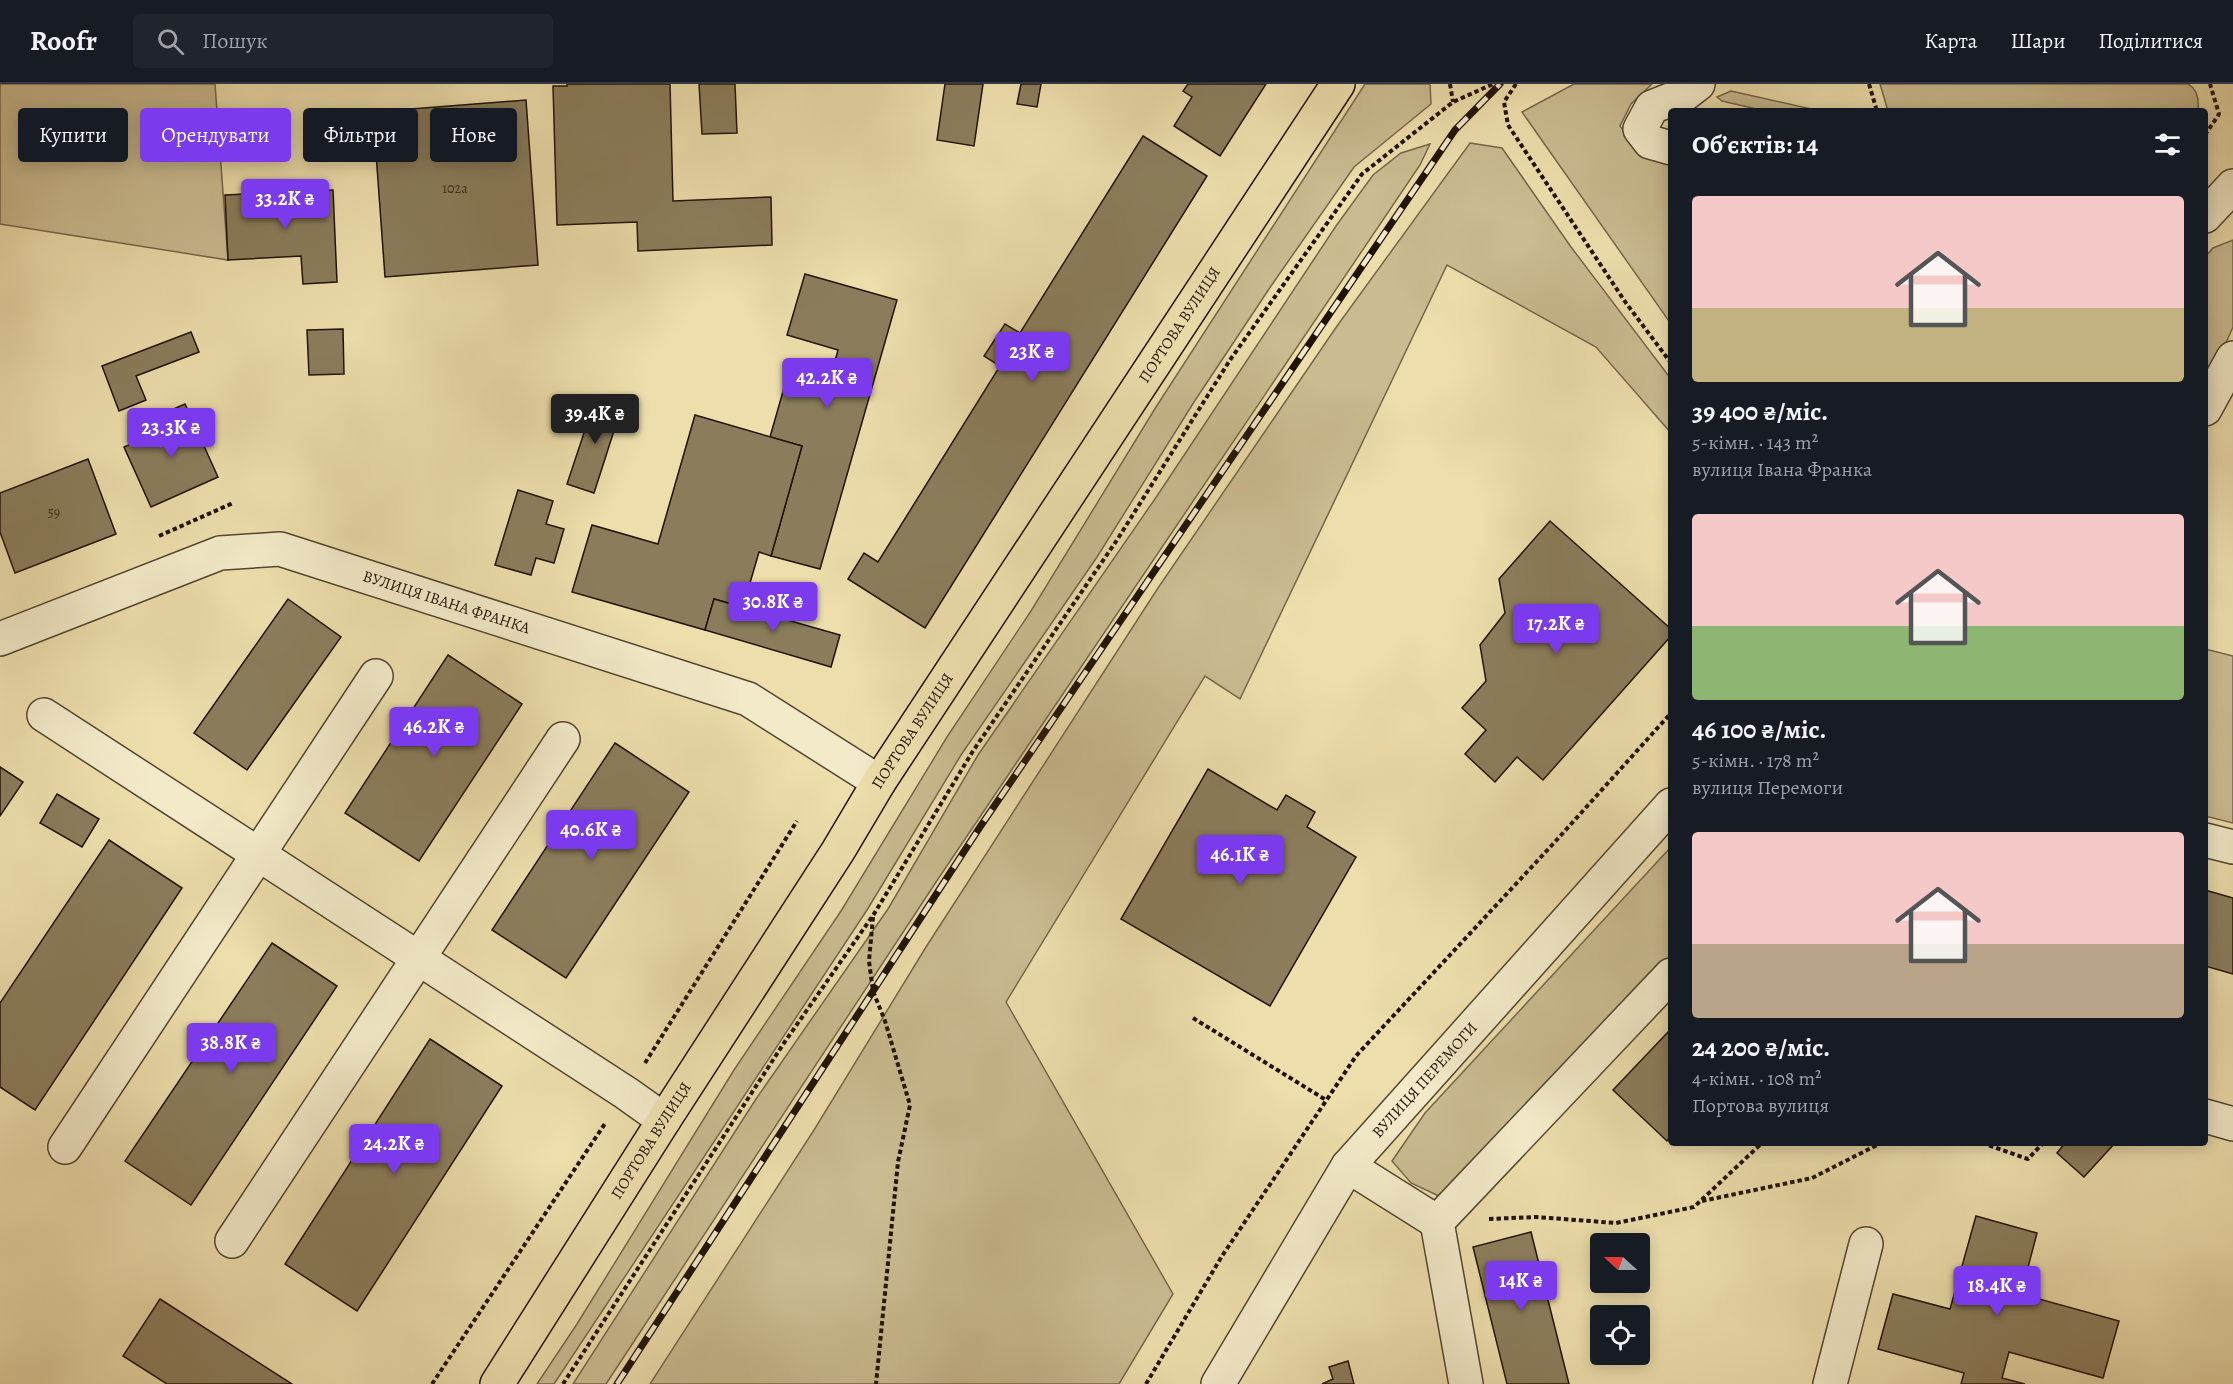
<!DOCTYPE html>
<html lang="uk">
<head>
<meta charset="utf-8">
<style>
  body { margin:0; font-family:Alegreya,serif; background:#20242c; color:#f1f3f6; height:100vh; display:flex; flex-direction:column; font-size:22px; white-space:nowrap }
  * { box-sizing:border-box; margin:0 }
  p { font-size:20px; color:#9ea1a6 }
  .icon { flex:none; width:33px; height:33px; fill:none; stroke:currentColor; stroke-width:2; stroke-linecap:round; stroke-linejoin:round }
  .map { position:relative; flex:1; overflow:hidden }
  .panel { position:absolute; left:1668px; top:24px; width:540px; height:1038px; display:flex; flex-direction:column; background:#171b24; border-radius:6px; box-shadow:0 3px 15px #0003 }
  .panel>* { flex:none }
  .guide { position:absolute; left:18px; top:24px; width:570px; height:54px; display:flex; gap:12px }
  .needle { width:39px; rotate:291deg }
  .fabs { position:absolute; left:1590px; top:1149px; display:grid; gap:12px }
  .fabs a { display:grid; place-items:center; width:60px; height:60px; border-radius:6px; background:#171b24; box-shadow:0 3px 15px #0003; font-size:30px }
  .price { position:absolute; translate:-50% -51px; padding:0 14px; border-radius:6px; background:#7c3aed; color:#fff; font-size:20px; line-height:39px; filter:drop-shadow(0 2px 3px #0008) }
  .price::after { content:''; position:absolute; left:50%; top:36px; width:18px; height:14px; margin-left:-9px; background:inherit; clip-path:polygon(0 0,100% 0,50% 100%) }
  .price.on { background:#222; color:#fff }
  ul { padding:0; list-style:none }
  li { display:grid; align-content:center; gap:12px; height:318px; padding:0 24px }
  li span { display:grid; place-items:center; height:186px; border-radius:6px; color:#555 }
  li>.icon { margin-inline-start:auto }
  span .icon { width:108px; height:108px; fill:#fffc; stroke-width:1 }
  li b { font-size:26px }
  h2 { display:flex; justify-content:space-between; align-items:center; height:72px; padding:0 24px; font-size:26px }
  .chip { padding:0 21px; border-radius:6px; background:#171b24; box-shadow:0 3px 15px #0003; font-size:21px; line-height:54px }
  .chip.on { background:#7c3aed; color:#fff }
  header { display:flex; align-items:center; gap:36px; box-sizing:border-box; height:84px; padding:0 30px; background:#171b24; border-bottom:2px solid #363941 }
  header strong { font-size:28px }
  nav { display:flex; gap:33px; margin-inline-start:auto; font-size:21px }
  .search { width:420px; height:54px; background:#20242c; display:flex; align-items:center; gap:15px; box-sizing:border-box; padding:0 21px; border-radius:6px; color:#9ea1a6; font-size:22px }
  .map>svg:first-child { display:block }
  .green { fill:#cabb90; stroke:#75674b; stroke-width:1.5 }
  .building { fill:#8b7d5c; stroke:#201306; stroke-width:1.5 }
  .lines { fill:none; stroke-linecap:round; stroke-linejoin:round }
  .minor-casing { stroke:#534630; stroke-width:36 }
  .major-casing { stroke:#201306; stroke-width:36 }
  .path { stroke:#201306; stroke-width:4; stroke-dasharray:4.5 3; stroke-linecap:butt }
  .minor { stroke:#f3eac9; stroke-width:33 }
  .major { stroke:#eddeac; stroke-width:33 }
  .rail-casing { stroke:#201306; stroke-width:7 }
  .rail { stroke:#f3eac9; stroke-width:4.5; stroke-dasharray:14; stroke-linecap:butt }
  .labels { text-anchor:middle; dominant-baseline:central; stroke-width:6; stroke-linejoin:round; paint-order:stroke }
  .number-label { font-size:14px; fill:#3b2e1c }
  .street-label { font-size:16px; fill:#201306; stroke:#f3eac9 }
</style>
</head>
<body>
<header>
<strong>Roofr</strong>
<div class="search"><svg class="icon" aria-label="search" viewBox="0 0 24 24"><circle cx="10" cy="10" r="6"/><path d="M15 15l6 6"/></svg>Пошук</div>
<nav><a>Карта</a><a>Шари</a><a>Поділитися</a></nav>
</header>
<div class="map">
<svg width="2233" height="1300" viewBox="0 0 2233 1300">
  <rect width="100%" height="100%" fill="#eddeac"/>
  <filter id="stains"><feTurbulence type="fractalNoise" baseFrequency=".00333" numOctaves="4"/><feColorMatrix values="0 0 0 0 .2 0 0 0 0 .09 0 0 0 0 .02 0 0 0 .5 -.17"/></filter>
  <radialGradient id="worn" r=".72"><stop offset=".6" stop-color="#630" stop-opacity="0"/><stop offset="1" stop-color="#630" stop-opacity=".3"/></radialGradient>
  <g class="green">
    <polygon points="0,0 215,0 228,176 0,140"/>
    <polygon points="1365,0 1430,0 1431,20 1354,83 1271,202 1194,318 1097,473 961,671 867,826 554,1300 537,1300 577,1240 734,986 841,827 947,653 1031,527 1156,323"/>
    <polygon points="1574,0 1652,0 1631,20 1620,42 1635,61 1671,75 1671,240 1522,28"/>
    <path d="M1880,0H2188C2198,5 2199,17 2198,27H1888Z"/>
    <polygon points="1731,7 1820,27 1765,27 1722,17 1717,13"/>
    <polygon points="1470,59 1502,64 1571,163 1671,295 1671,349 1596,263 1447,181 1240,615 1205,592 1006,918 1173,1210 1119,1300 650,1300 814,1046 926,863 1158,504 1337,242"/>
    <polygon points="1430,60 1420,81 938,795 606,1300 573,1300 756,1015 888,825 978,671 1157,412 1336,142 1373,91 1401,69"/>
    <polygon points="2233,156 2233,243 2205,306 2205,173 2213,164"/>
    <polygon points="2205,565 2233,572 2233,739 2205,732"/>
    <polygon points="1671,763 1671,871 1467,1088 1439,1112 1411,1099 1392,1077 1425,1029"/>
  </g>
  <g class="building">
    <polygon points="567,0 670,0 673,117 771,113 772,161 638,167 637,138 557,141 553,2 567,2"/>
    <polygon points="699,0 735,0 737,49 702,50"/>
    <polygon points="945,0 983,0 974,62 937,56"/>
    <polygon points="1021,0 1041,0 1037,23 1017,20"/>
    <polygon points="1188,0 1266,0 1220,72 1174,42 1192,13 1183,7"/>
    <polygon points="526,16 538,181 385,193 373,28"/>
    <polygon points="1143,52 1207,92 925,544 848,495 864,469 878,478 1000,282 984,272 1005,240 1020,249"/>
    <polygon points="333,106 337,198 303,200 301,172 228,176 225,111"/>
    <polygon points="805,190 897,216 820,485 771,472 802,362 770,353 790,283 830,295 838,266 787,251"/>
    <polygon points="343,245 344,290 309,291 307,246"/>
    <polygon points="191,248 199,268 136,292 146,316 119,327 102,282"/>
    <polygon points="596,313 622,322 594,409 567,400"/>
    <polygon points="185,320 218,393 151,423 124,363 166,344 160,331"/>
    <polygon points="695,331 802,362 771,472 759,468 743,523 714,515 705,546 572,508 592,441 658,460"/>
    <polygon points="88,375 116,450 15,489 0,448 0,409"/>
    <polygon points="518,406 553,417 546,440 564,445 554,479 536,474 531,491 495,481"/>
    <polygon points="1550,437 1671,545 1671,552 1543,696 1517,673 1495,698 1465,670 1486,646 1462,624 1486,597 1480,561 1505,529 1499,495"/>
    <polygon points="288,515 341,553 247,686 194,649"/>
    <polygon points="714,515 840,551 831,583 705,546"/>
    <polygon points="448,571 522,620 419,777 345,729"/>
    <polygon points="615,659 689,708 566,894 492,846"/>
    <polygon points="0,683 23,698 0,732"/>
    <polygon points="1208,685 1277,726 1286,711 1315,728 1307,743 1356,773 1270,922 1121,835"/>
    <polygon points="57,710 99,735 82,763 40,739"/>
    <polygon points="109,756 182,804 35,1026 0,1003 0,919"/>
    <polygon points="2205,806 2233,814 2233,890 2205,882"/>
    <polygon points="272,859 337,902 191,1121 125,1077"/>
    <polygon points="1671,945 1671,1052 1667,1057 1613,1006"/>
    <polygon points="430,955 502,1002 357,1227 285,1180"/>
    <polygon points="2065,1059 2115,1059 2084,1093 2057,1069"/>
    <polygon points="1976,1132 2037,1149 2021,1210 2119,1237 2103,1294 2009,1268 2002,1294 2025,1300 1961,1300 1964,1289 1878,1265 1893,1210 1950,1225"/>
    <polygon points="1531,1148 1569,1300 1507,1300 1473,1163"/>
    <polygon points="160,1215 292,1300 167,1300 123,1272"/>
    <polygon points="1348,1277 1354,1300 1322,1300 1333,1295 1329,1283"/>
  </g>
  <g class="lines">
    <g class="minor-casing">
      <g id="minor">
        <polyline points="1671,64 1650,58 1640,45 1652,23 1685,10 1698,0"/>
        <polyline points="2205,132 2233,102"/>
        <polyline points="2205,325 2233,274"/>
        <path id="s1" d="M0,555L220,469L280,465L748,615L879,698"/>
        <polyline points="44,631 626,1009 664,1036"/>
        <polyline points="2205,756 2233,763"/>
        <polyline points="2205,1032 2233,1040"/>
        <polyline points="65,1063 376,592"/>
        <polyline points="1348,1082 1437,1138 1466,1300"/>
        <polyline points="1437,1138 1671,891"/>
        <polyline points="232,1157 563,655"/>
        <path id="s2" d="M1218,1300L1348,1082L1671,721"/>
        <polyline points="1830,1300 1866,1160"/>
      </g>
    </g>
    <g class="major-casing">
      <g id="major">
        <path id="s3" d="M497,1300L664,1036L838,767L879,698L1338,0"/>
      </g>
    </g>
    <g class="path">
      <polyline points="1450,0 1453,18"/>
      <polyline points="1516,0 1504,18 1508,41 1626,219 1671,279"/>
      <polyline points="1869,0 1877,27"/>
      <polyline points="2205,51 2219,30 2210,0"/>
      <polyline points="159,452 233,419"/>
      <polyline points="873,833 869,877 873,907 885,937 910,1021 898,1078 876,1300"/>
      <polyline points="1193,934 1326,1016"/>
      <polyline points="645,979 797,737"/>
      <polyline points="1982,1059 2028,1075 2043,1059"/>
      <polyline points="1702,1117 1812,1094 1881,1059"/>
      <polyline points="1489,1135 1536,1133 1616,1139 1694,1123 1762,1059"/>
      <polyline points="432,1300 606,1038"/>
      <polyline points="563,1300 784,959 874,830 973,667 1117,456 1230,276 1362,90 1453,18 1493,0"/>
      <polyline points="1146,1300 1222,1172 1356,972 1554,759 1671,629"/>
    </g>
    <use href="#minor" class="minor"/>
    <use href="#major" class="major"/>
    <g class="rail-casing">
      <polyline id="rail" points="617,1300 980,743 1455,46 1500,0"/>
    </g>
    <use href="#rail" class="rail"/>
  </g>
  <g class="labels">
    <g class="number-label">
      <text x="455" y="104">102а</text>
      <text x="54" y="428">59</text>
    </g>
    <g class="street-label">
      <text stroke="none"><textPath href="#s3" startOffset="1260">ПОРТОВА ВУЛИЦЯ</textPath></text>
      <text stroke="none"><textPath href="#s1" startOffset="471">ВУЛИЦЯ ІВАНА ФРАНКА</textPath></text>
      <text stroke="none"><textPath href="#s3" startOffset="774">ПОРТОВА ВУЛИЦЯ</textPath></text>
      <text stroke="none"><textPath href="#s2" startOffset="369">ВУЛИЦЯ ПЕРЕМОГИ</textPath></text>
      <text stroke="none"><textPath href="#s3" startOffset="288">ПОРТОВА ВУЛИЦЯ</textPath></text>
    </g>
  </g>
  <rect width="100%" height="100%" filter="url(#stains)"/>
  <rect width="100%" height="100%" fill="url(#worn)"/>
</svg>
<div class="fabs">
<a><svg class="needle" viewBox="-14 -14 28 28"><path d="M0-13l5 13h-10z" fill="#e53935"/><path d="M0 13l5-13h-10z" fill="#9ea1a6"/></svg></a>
<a><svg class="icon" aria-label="locate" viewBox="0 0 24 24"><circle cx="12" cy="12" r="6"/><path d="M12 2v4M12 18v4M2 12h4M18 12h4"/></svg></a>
</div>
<b class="price" style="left:285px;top:146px">33.2K ₴</b>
<b class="price" style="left:1032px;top:299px">23K ₴</b>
<b class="price" style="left:827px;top:325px">42.2K ₴</b>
<b class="price on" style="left:595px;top:361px">39.4K ₴</b>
<b class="price" style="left:171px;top:375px">23.3K ₴</b>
<b class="price" style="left:773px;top:549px">30.8K ₴</b>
<b class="price" style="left:1556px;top:571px">17.2K ₴</b>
<b class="price" style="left:434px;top:674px">46.2K ₴</b>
<b class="price" style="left:591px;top:777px">40.6K ₴</b>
<b class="price" style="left:1240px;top:802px">46.1K ₴</b>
<b class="price" style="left:231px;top:990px">38.8K ₴</b>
<b class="price" style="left:394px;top:1091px">24.2K ₴</b>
<b class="price" style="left:1521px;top:1228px">14K ₴</b>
<b class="price" style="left:1997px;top:1233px">18.4K ₴</b>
<div class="guide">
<a class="chip">Купити</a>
<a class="chip on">Орендувати</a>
<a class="chip">Фільтри</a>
<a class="chip">Нове</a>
</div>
<section class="panel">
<h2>Об’єктів: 14<svg class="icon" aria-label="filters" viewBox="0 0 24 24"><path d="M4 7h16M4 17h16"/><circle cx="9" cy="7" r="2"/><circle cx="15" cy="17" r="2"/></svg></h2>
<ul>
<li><span style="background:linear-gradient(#f6c9c9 60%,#c2b280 0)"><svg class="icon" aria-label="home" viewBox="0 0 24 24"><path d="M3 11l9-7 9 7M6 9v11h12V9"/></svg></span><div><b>39 400 ₴/міс.</b><p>5-кімн. · 143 m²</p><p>вулиця Івана Франка</p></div></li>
<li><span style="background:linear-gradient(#f6c9c9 60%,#8fb573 0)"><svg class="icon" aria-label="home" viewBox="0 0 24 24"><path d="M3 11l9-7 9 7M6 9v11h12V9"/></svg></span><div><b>46 100 ₴/міс.</b><p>5-кімн. · 178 m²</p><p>вулиця Перемоги</p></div></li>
<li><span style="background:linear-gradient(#f6c9c9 60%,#b9a48a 0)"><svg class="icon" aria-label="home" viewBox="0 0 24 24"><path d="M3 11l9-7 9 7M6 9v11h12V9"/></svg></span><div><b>24 200 ₴/міс.</b><p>4-кімн. · 108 m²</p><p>Портова вулиця</p></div></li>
</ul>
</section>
</div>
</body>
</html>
